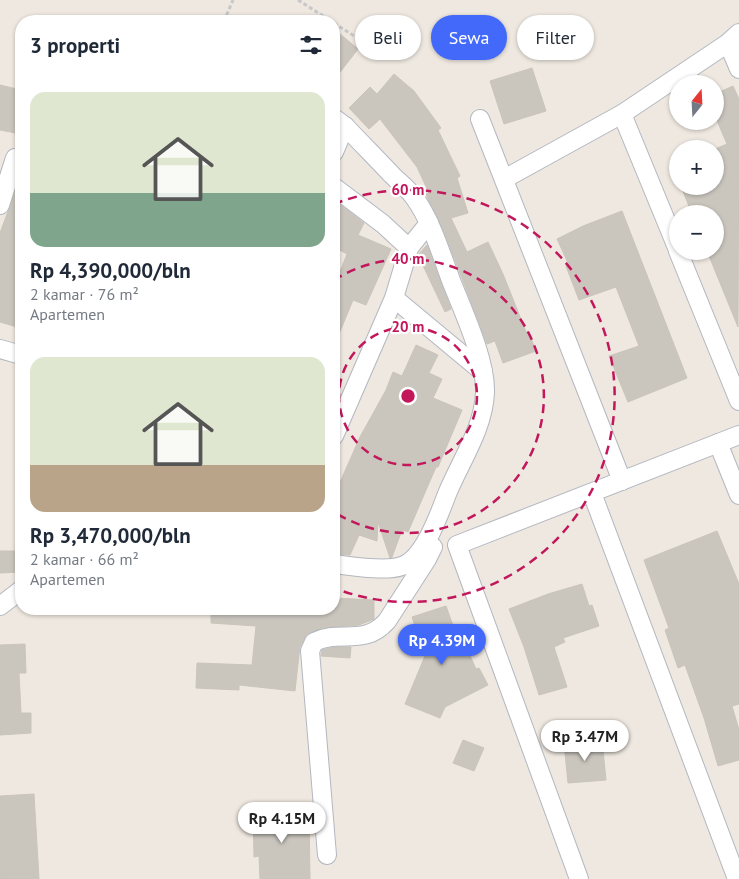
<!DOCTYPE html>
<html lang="id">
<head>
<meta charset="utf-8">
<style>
  body { margin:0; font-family:"PT Sans",sans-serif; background:#f6f6f7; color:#1f2937; height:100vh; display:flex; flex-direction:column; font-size:19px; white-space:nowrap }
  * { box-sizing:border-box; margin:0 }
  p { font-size:16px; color:#747a83 }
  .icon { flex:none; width:28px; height:28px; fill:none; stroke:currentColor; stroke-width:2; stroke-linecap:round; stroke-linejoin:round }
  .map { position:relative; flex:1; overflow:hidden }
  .side { position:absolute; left:15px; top:15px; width:325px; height:600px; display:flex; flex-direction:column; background:#fff; border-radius:20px; box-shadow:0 1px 4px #0004 }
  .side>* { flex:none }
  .top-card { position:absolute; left:355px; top:15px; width:309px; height:45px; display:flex; gap:10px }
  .needle { width:32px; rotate:18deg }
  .controls { position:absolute; left:669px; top:75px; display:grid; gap:10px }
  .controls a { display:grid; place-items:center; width:55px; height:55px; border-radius:50%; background:#fff; box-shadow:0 1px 4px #0004; font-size:25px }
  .price { position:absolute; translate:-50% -42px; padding:0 11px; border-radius:18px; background:#fff; color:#222; font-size:16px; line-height:32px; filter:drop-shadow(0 1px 2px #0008) }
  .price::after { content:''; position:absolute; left:50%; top:30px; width:15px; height:11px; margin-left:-8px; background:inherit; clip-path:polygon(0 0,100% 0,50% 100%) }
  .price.current { background:#4269fa; color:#fff }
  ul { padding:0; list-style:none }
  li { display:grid; align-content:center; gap:10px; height:265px; padding:0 15px }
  li span { display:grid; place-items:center; height:155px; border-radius:15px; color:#555 }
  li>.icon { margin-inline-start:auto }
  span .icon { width:90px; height:90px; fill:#fffc; stroke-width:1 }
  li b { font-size:21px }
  h2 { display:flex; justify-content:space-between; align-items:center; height:60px; padding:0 15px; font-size:21px }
  .tag { padding:0 18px; border-radius:22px; background:#fff; box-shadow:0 1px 4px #0004; font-size:18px; line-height:45px }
  .tag.current { background:#4269fa; color:#fff }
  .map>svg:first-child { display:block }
  .building { fill:#cac6be; stroke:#cac4b9 }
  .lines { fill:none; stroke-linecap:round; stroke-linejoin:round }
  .street-casing { stroke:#b3b7c0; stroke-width:20 }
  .path { stroke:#c8c8c8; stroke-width:3; stroke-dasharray:4 2.5; stroke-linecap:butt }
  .street { stroke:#fff; stroke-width:18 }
  .ring { fill:none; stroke:#c2185b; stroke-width:2.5; stroke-dasharray:9 6 }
  .centre { fill:#c2185b; stroke:#fff; stroke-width:2.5 }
  .ring-label { font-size:15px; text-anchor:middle; font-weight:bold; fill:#c2185b; stroke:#fff; stroke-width:4.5; stroke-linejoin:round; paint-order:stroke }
</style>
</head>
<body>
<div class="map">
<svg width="739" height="879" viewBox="0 0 739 879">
  <rect width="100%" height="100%" fill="#eee8e0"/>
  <g class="building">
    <polygon points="334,29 358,49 334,80"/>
    <polygon points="532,68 546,111 504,124 490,81"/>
    <polygon points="394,74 414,91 441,128 438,130 460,176 457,178 468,213 451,218 467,252 488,242 503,274 526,332 528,331 536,351 503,363 495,341 487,344 445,234 428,199 426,194 429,193 417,167 380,119 369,129 349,108 370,87 377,94"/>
    <polygon points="0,85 21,90 21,134 0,130"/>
    <polygon points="733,86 739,99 738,327 707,251 715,251 715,214 692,214 681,186 715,186 715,149 727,144 715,116 715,94"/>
    <polygon points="20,179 21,179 21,313 17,327 0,322 0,233"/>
    <polygon points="334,200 364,223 358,235 391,249 366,305 353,300 334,346 334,287 347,254 334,247"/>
    <polygon points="622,211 687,378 628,402 609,356 639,346 616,287 579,300 566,266 569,265 557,239 583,226"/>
    <polygon points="427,245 451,309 445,312 418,255"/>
    <polygon points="416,345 438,355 429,373 442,379 433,398 462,410 438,467 436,467 408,532 402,530 392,557 390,558 378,522 377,541 359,535 350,555 334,554 334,496 360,437 386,390 393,372 402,376"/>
    <polygon points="717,531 739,584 739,704 732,706 739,730 739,760 718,766 704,718 685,665 678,668 665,630 669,628 644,560"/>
    <polygon points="0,551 21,551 21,572 0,573"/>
    <polygon points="582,584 589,606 592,605 599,626 563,638 565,642 554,647 567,687 539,695 524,647 509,609 548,594"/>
    <polygon points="334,598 374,600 374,619 359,625 322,628 307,634 300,647 299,654 295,691 239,685 239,690 196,688 197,663 252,665 256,626 211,623 211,609 334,609"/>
    <polygon points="446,606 462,651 467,649 476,669 479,668 488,685 445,707 440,718 405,704 425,656 412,617"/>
    <polygon points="25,644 26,673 19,673 21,713 31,713 31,733 0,735 0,645"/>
    <polygon points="334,647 351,647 350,658 321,656 322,650"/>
    <polygon points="463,740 484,748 474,771 453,763"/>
    <polygon points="602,740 606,780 568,783 564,743"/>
    <polygon points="34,794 39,879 0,879 0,796"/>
    <polygon points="276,808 276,812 309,811 310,879 260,879 259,856 254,857 253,809"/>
  </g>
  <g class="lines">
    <g class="street-casing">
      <g id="street">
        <polyline points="728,43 739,69"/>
        <polyline points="622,114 678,250"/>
        <path d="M334,118L345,126C361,143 377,159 392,175C399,182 408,189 414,197C432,222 441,254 452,283C464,313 486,361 485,392C484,428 460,462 447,494C439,515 424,558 402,566C386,572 351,566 334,564"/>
        <polyline points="480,119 622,481"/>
        <polyline points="334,152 345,126"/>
        <polyline points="504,179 622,114 728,43 739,33"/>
        <polyline points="334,187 383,224 409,248"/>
        <polyline points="0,205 15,158"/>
        <polyline points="678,251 739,401"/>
        <polyline points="394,298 483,372"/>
        <polyline points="0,349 21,355"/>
        <polyline points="334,436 394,298 409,248 429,223"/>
        <polyline points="718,443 739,495"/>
        <polyline points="592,493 737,879"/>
        <polyline points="0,606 21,590"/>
        <path d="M327,855L310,651L314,642C340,629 364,647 387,621L427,559L433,547"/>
        <polyline points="579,879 457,545 739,435"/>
      </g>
    </g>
    <g class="path">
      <polyline points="298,0 331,21"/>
      <polyline points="224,21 233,0"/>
      <polyline points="334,23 388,58"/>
    </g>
    <use href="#street" class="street"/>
  </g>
  <g class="ring">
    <circle cx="408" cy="396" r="69"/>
    <path d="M334 280A137 137 0 1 1 334 512"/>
    <path d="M334 204A206 206 0 1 1 334 588"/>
  </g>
  <circle cx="408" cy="396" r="8" class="centre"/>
  <g class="ring-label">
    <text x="408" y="195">60 m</text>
    <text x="408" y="264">40 m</text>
    <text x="408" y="332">20 m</text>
  </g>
</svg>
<div class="controls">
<a><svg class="needle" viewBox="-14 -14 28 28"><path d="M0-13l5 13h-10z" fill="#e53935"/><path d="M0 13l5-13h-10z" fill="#747a83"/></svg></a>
<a>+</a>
<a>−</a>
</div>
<b class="price current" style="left:442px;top:666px">Rp 4.39M</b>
<b class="price" style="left:585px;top:762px">Rp 3.47M</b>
<b class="price" style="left:282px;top:844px">Rp 4.15M</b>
<div class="top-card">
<a class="tag">Beli</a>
<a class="tag current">Sewa</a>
<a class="tag">Filter</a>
</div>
<section class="side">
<h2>3 properti<svg class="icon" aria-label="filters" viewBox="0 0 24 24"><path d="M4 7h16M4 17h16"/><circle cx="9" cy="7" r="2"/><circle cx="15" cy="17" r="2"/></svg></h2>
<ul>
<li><span style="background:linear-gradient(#dfe7d0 65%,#7fa58c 0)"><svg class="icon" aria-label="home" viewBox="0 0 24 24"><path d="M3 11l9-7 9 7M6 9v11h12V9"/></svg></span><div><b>Rp 4,390,000/bln</b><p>2 kamar · 76 m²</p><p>Apartemen</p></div></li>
<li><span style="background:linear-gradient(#dfe7d0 70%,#b9a48a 0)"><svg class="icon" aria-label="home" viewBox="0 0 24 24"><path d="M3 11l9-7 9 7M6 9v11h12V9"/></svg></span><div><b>Rp 3,470,000/bln</b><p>2 kamar · 66 m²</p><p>Apartemen</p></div></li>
</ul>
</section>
</div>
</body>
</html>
